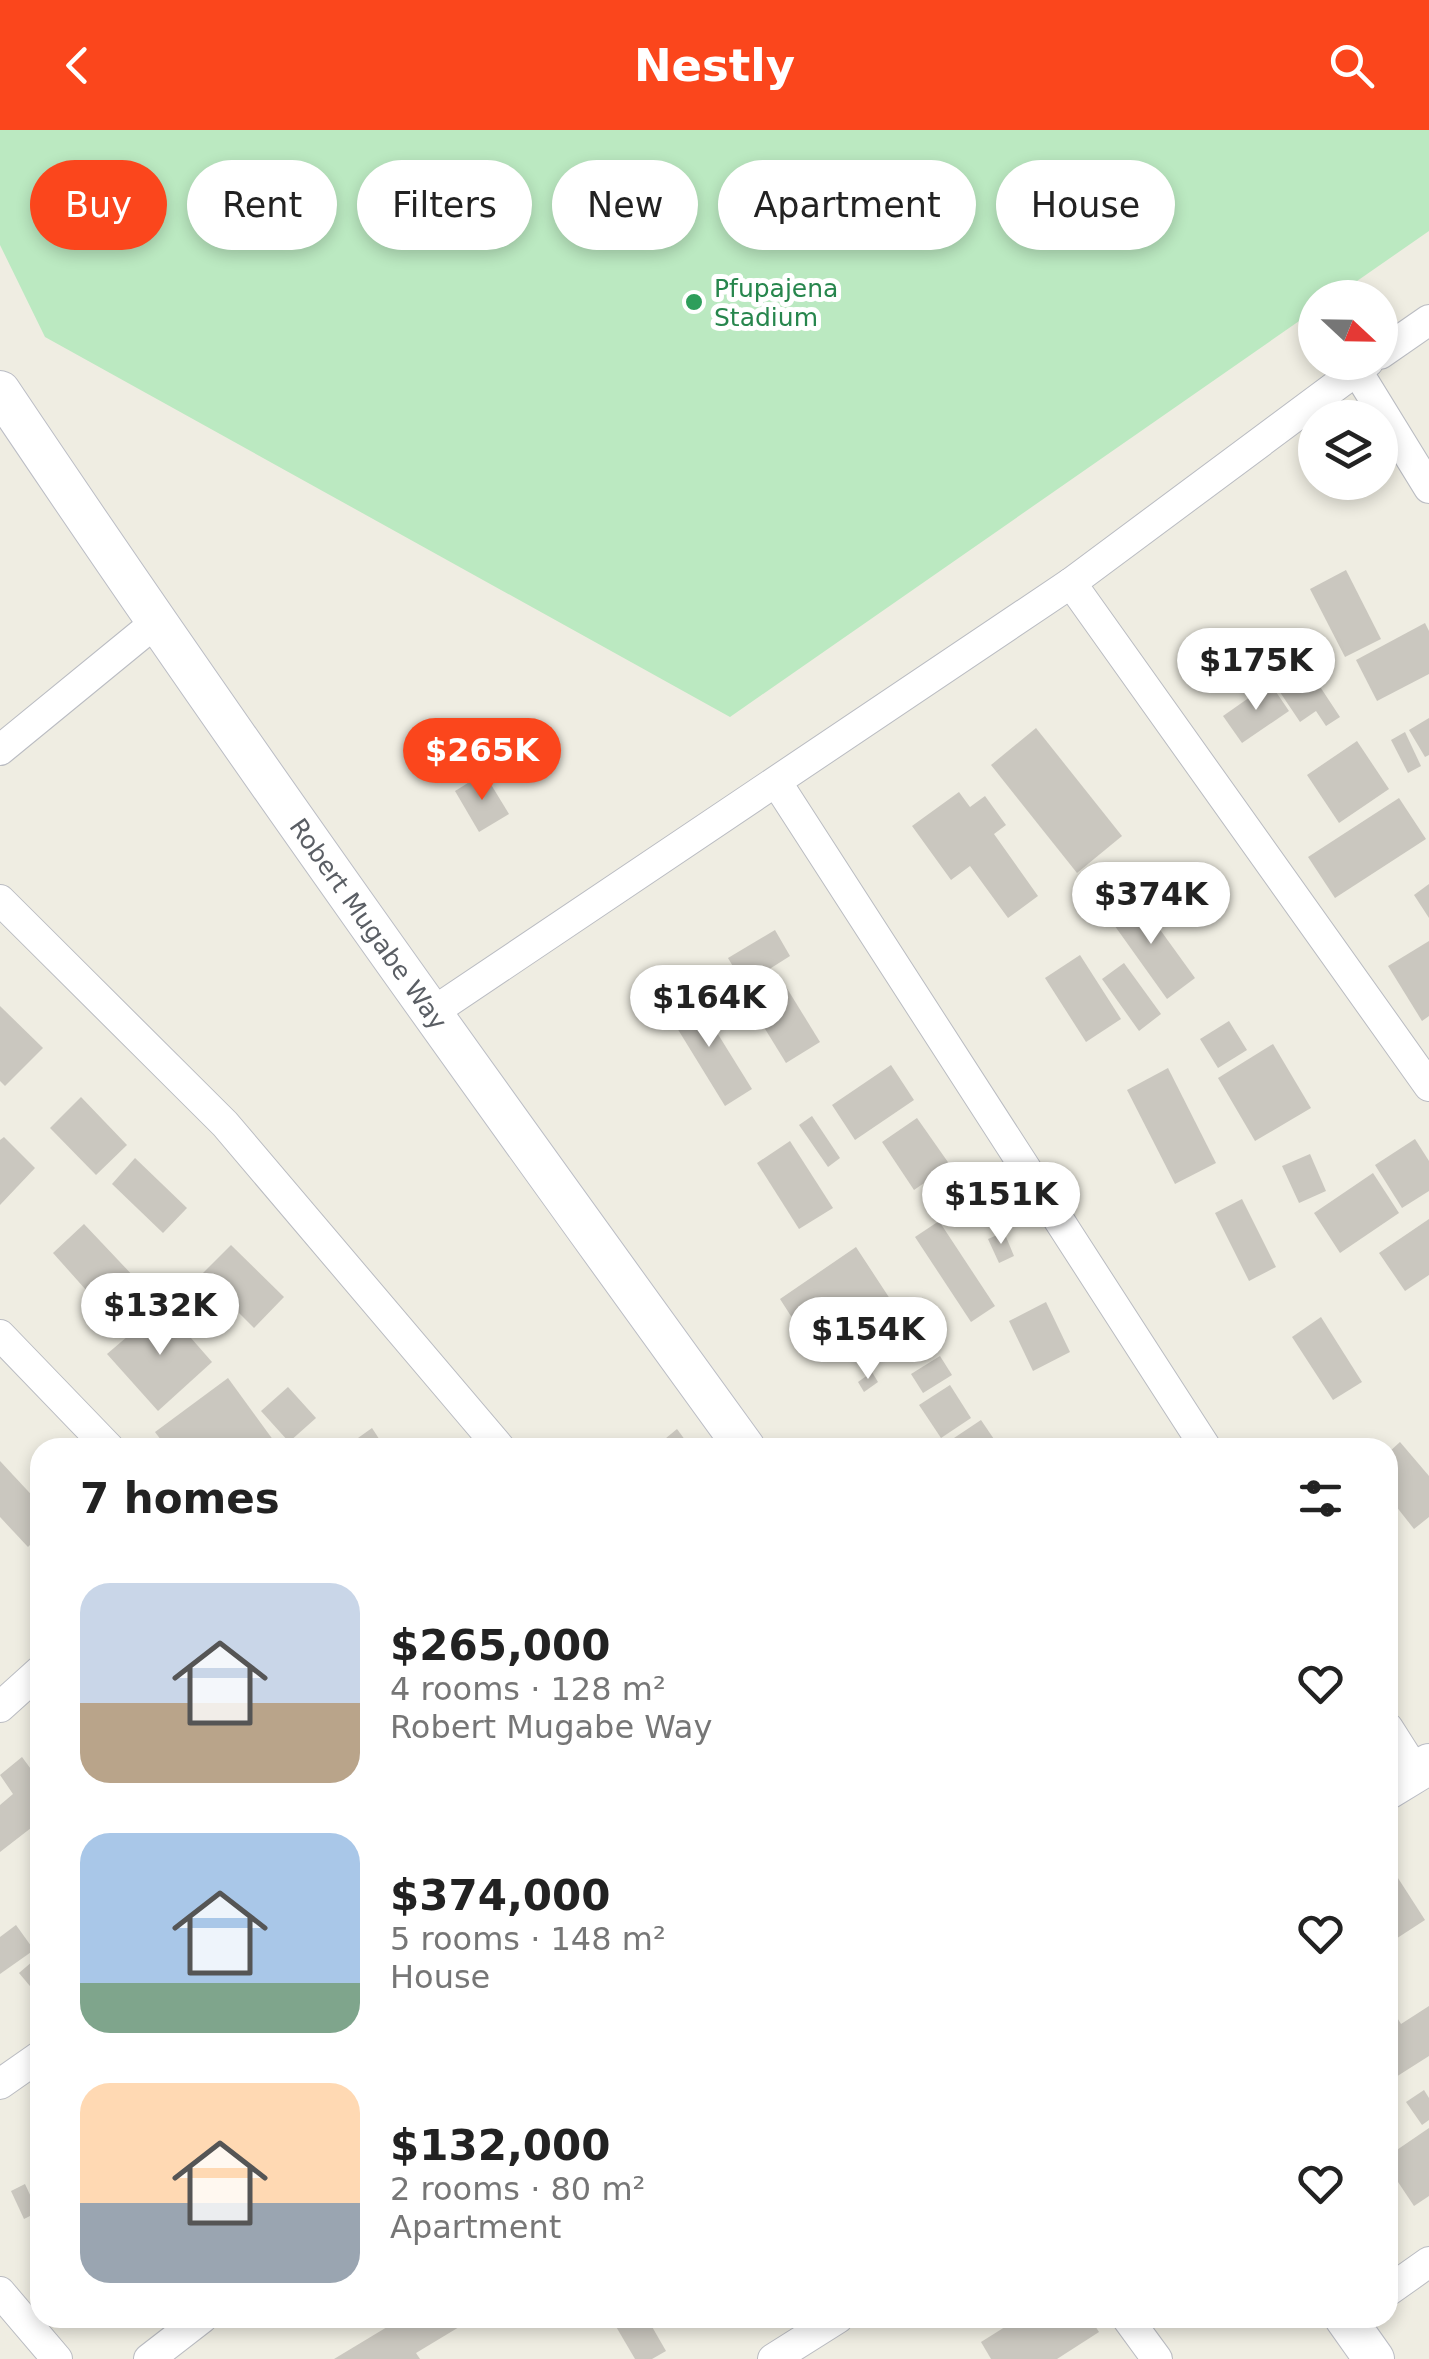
<!DOCTYPE html>
<html lang="en">
<head>
<meta charset="utf-8">
<style>
  body { margin:0; font-family:"DejaVu Sans",sans-serif; background:#f6f6f6; color:#222; height:100vh; display:flex; flex-direction:column; font-size:38px; white-space:nowrap }
  * { box-sizing:border-box; margin:0 }
  p { font-size:32px; color:#767676 }
  .icon { flex:none; width:55px; height:55px; fill:none; stroke:currentColor; stroke-width:2; stroke-linecap:round; stroke-linejoin:round }
  .map { position:relative; flex:1; overflow:hidden }
  .side { position:absolute; left:30px; top:1308px; width:1368px; height:890px; display:flex; flex-direction:column; background:#fff; border-radius:30px; box-shadow:0 5px 15px #0003 }
  .side>* { flex:none }
  .guide { position:absolute; left:30px; top:30px; width:1370px; height:90px; display:flex; gap:20px }
  .needle { width:65px; rotate:112deg }
  .tools { position:absolute; left:1298px; top:150px; display:grid; gap:20px }
  .tools a { display:grid; place-items:center; width:100px; height:100px; border-radius:50%; background:#fff; box-shadow:0 5px 15px #0003; font-size:50px }
  .price { position:absolute; translate:-50% -85px; padding:0 22px; border-radius:35px; background:#fff; color:#222; font-size:32px; line-height:65px; filter:drop-shadow(0 2px 5px #0008) }
  .price::after { content:''; position:absolute; left:50%; top:60px; width:30px; height:22px; margin-left:-15px; background:inherit; clip-path:polygon(0 0,100% 0,50% 100%) }
  .price.current { background:#fb461c; color:#fff }
  ul { padding:0; list-style:none }
  li { display:flex; align-items:center; gap:30px; height:250px; padding:0 50px }
  li span { display:grid; place-items:center; flex:none; width:280px; height:200px; border-radius:30px; color:#555 }
  li>.icon { margin-inline-start:auto }
  span .icon { width:120px; height:120px; fill:#fffc; stroke-width:1 }
  li b { font-size:42px }
  h2 { display:flex; justify-content:space-between; align-items:center; height:120px; padding:0 50px; font-size:42px }
  .chip { padding:0 35px; border-radius:45px; background:#fff; box-shadow:0 5px 15px #0003; font-size:35px; line-height:90px }
  .chip.current { background:#fb461c; color:#fff }
  header { display:flex; justify-content:space-between; align-items:center; height:130px; padding:0 50px; background:#fb461c; color:#fff; font-size:45px; font-weight:700 }
  .map>svg:first-child { display:block }
  .green { fill:#bbe9c1 }
  .building { fill:#cac7bf }
  .lines { fill:none; stroke-linecap:round; stroke-linejoin:round }
  .street-casing { stroke:#babcc2; stroke-width:32 }
  .secondary-casing { stroke:#bbbdc5; stroke-width:42 }
  .street { stroke:#fff; stroke-width:30 }
  .secondary { stroke:#fff; stroke-width:40 }
  .leisure-dot { fill:#2e9e5b; stroke:#fff; stroke-width:4 }
  .labels { text-anchor:middle; dominant-baseline:central; stroke-width:10; stroke-linejoin:round; paint-order:stroke }
  .leisure-label { font-size:25px; fill:#27864d; stroke:#fff; text-anchor:start }
  .street-label { font-size:25px; fill:#5a5e64; stroke:#fff }
</style>
</head>
<body>
<header><svg class="icon" aria-label="back" viewBox="0 0 24 24"><path d="M15 5l-7 7 7 7"/></svg>Nestly<svg class="icon" aria-label="search" viewBox="0 0 24 24"><circle cx="10" cy="10" r="6"/><path d="M15 15l6 6"/></svg></header>
<div class="map">
<svg width="1429" height="2229" viewBox="0 0 1429 2229">
  <rect width="100%" height="100%" fill="#efede2"/>
  <polygon class="green" points="0,0 1429,0 1429,101 1334,167 1315,168 1315,180 730,587 45,207 0,115"/>
  <g class="building">
    <polygon points="1346,440 1381,509 1345,527 1310,459"/>
    <polygon points="1425,493 1429,501 1429,544 1377,571 1356,530"/>
    <polygon points="1286,505 1340,587 1326,596 1316,581 1300,592 1255,525"/>
    <polygon points="1270,553 1289,581 1242,613 1223,586"/>
    <polygon points="1429,588 1429,625 1425,627 1409,600"/>
    <polygon points="1036,598 1122,706 1077,743 991,635"/>
    <polygon points="1405,602 1421,636 1408,643 1391,610"/>
    <polygon points="1357,611 1389,659 1339,693 1307,645"/>
    <polygon points="484,643 509,684 479,702 455,661"/>
    <polygon points="959,662 970,677 985,666 1006,695 994,704 1038,766 1008,788 970,736 951,750 912,696"/>
    <polygon points="1399,668 1426,709 1335,768 1308,727"/>
    <polygon points="1429,754 1429,788 1414,765"/>
    <polygon points="1135,765 1195,848 1167,869 1107,785"/>
    <polygon points="775,800 790,826 744,855 728,828"/>
    <polygon points="1429,811 1429,886 1422,891 1388,836"/>
    <polygon points="1080,825 1121,889 1086,912 1045,848"/>
    <polygon points="1124,833 1161,884 1139,901 1102,849"/>
    <polygon points="780,847 820,912 786,933 746,868"/>
    <polygon points="693,864 752,959 725,976 666,880"/>
    <polygon points="0,876 43,918 5,956 0,951"/>
    <polygon points="1229,891 1247,920 1218,938 1200,909"/>
    <polygon points="1273,914 1311,978 1255,1011 1218,948"/>
    <polygon points="891,935 914,970 855,1010 832,975"/>
    <polygon points="1168,938 1216,1033 1175,1054 1127,960"/>
    <polygon points="81,967 127,1015 96,1045 50,998"/>
    <polygon points="812,986 840,1028 828,1037 799,995"/>
    <polygon points="917,988 950,1035 914,1060 882,1012"/>
    <polygon points="4,1007 35,1038 0,1075 0,1010"/>
    <polygon points="1415,1009 1429,1031 1429,1061 1402,1078 1375,1035"/>
    <polygon points="790,1011 833,1078 799,1099 757,1033"/>
    <polygon points="1310,1024 1326,1061 1299,1073 1282,1036"/>
    <polygon points="135,1028 187,1078 163,1103 112,1054"/>
    <polygon points="1373,1043 1399,1083 1340,1123 1314,1083"/>
    <polygon points="1242,1069 1276,1137 1249,1151 1215,1083"/>
    <polygon points="1429,1089 1429,1145 1405,1161 1379,1123"/>
    <polygon points="939,1091 995,1176 971,1192 915,1107"/>
    <polygon points="84,1094 136,1149 103,1179 53,1123"/>
    <polygon points="1004,1102 1014,1126 999,1133 988,1109"/>
    <polygon points="231,1115 284,1167 254,1198 201,1145"/>
    <polygon points="856,1117 913,1204 885,1223 856,1179 807,1211 780,1169"/>
    <polygon points="1046,1172 1070,1222 1033,1241 1009,1191"/>
    <polygon points="163,1176 212,1232 158,1281 107,1224"/>
    <polygon points="1321,1187 1362,1252 1333,1270 1292,1207"/>
    <polygon points="940,1226 952,1245 923,1263 911,1244"/>
    <polygon points="872,1242 878,1252 864,1262 858,1252"/>
    <polygon points="228,1248 279,1318 167,1318 155,1302"/>
    <polygon points="950,1255 971,1288 941,1308 919,1275"/>
    <polygon points="288,1257 316,1288 289,1312 261,1281"/>
    <polygon points="981,1290 1000,1318 947,1318 945,1314"/>
    <polygon points="372,1298 385,1318 344,1318"/>
    <polygon points="677,1299 691,1318 654,1318"/>
    <polygon points="1400,1312 1429,1346 1429,1387 1414,1399 1388,1366 1388,1323"/>
    <polygon points="0,1331 40,1374 40,1405 28,1417 0,1387"/>
    <polygon points="22,1627 36,1646 40,1643 40,1691 0,1722 0,1675 13,1664 0,1645"/>
    <polygon points="1396,1745 1425,1790 1388,1814 1388,1750"/>
    <polygon points="16,1795 34,1820 0,1844 0,1807"/>
    <polygon points="40,1825 40,1868 19,1843"/>
    <polygon points="1388,1873 1401,1894 1429,1876 1429,1926 1388,1952"/>
    <polygon points="1424,1960 1429,1968 1429,1990 1422,1995 1406,1972"/>
    <polygon points="1429,1998 1429,2066 1414,2076 1388,2037 1388,2026"/>
    <polygon points="25,2054 38,2082 24,2089 11,2061"/>
    <polygon points="402,2188 474,2188 416,2223 420,2229 334,2229"/>
    <polygon points="611,2188 647,2188 666,2221 652,2229 635,2229"/>
    <polygon points="1019,2188 1090,2188 1099,2202 1057,2229 991,2229 981,2212"/>
  </g>
  <g class="lines">
    <g class="street-casing">
      <g id="street">
        <polyline points="1380,224 1429,190"/>
        <polyline points="1357,241 1429,358"/>
        <polyline points="1071,453 1429,956"/>
        <polyline points="0,620 155,493"/>
        <polyline points="777,653 1206,1318"/>
        <polyline points="0,770 225,994 500,1318"/>
        <polyline points="430,884 1071,453 1368,232"/>
        <polyline points="0,1205 109,1318"/>
        <polyline points="0,1577 40,1541"/>
        <polyline points="1388,1598 1416,1642"/>
        <polyline points="0,1954 40,1926"/>
        <polyline points="1388,2161 1429,2132"/>
        <polyline points="0,2162 57,2229"/>
        <polyline points="1127,2188 1157,2229"/>
        <polyline points="149,2229 202,2188"/>
        <polyline points="773,2229 838,2188"/>
      </g>
    </g>
    <g class="secondary-casing">
      <g id="secondary">
        <path id="s1" d="M0,261C240,619 492,969 745,1318"/>
        <polyline points="1388,1659 1429,1634"/>
        <polyline points="1345,2188 1374,2229"/>
      </g>
    </g>
    <use href="#street" class="street"/>
    <use href="#secondary" class="secondary"/>
  </g>
  <circle class="leisure-dot" cx="694" cy="172" r="10"/>
  <g class="labels">
    <g class="leisure-label">
      <text x="714" y="158">Pfupajena<tspan x="714" dy="29">Stadium</tspan></text>
    </g>
    <g class="street-label">
      <text stroke="none"><textPath href="#s1" startOffset="648">Robert Mugabe Way</textPath></text>
    </g>
  </g>
</svg>
<div class="tools">
<a><svg class="needle" viewBox="-14 -14 28 28"><path d="M0-13l5 13h-10z" fill="#e53935"/><path d="M0 13l5-13h-10z" fill="#767676"/></svg></a>
<a><svg class="icon" aria-label="layers" viewBox="0 0 24 24"><path d="M12 4l9 5-9 5-9-5zM3 14l9 5 9-5"/></svg></a>
</div>
<b class="price" style="left:1256px;top:583px">$175K</b>
<b class="price current" style="left:482px;top:673px">$265K</b>
<b class="price" style="left:1151px;top:817px">$374K</b>
<b class="price" style="left:709px;top:920px">$164K</b>
<b class="price" style="left:1001px;top:1117px">$151K</b>
<b class="price" style="left:160px;top:1228px">$132K</b>
<b class="price" style="left:868px;top:1252px">$154K</b>
<div class="guide">
<a class="chip current">Buy</a>
<a class="chip">Rent</a>
<a class="chip">Filters</a>
<a class="chip">New</a>
<a class="chip">Apartment</a>
<a class="chip">House</a>
</div>
<section class="side">
<h2>7 homes<svg class="icon" aria-label="filters" viewBox="0 0 24 24"><path d="M4 7h16M4 17h16"/><circle cx="9" cy="7" r="2"/><circle cx="15" cy="17" r="2"/></svg></h2>
<ul>
<li><span style="background:linear-gradient(#c9d6e8 60%,#b9a48a 0)"><svg class="icon" aria-label="home" viewBox="0 0 24 24"><path d="M3 11l9-7 9 7M6 9v11h12V9"/></svg></span><div><b>$265,000</b><p>4 rooms · 128 m²</p><p>Robert Mugabe Way</p></div><svg class="icon" aria-label="heart" viewBox="0 0 24 24"><path d="M12 20l-8-8c-3-5 5-10 8-4 3-6 11-1 8 4z"/></svg></li>
<li><span style="background:linear-gradient(#a9c7e8 75%,#7fa58c 0)"><svg class="icon" aria-label="home" viewBox="0 0 24 24"><path d="M3 11l9-7 9 7M6 9v11h12V9"/></svg></span><div><b>$374,000</b><p>5 rooms · 148 m²</p><p>House</p></div><svg class="icon" aria-label="heart" viewBox="0 0 24 24"><path d="M12 20l-8-8c-3-5 5-10 8-4 3-6 11-1 8 4z"/></svg></li>
<li><span style="background:linear-gradient(#ffd9b3 60%,#9aa5b1 0)"><svg class="icon" aria-label="home" viewBox="0 0 24 24"><path d="M3 11l9-7 9 7M6 9v11h12V9"/></svg></span><div><b>$132,000</b><p>2 rooms · 80 m²</p><p>Apartment</p></div><svg class="icon" aria-label="heart" viewBox="0 0 24 24"><path d="M12 20l-8-8c-3-5 5-10 8-4 3-6 11-1 8 4z"/></svg></li>
</ul>
</section>
</div>
</body>
</html>
